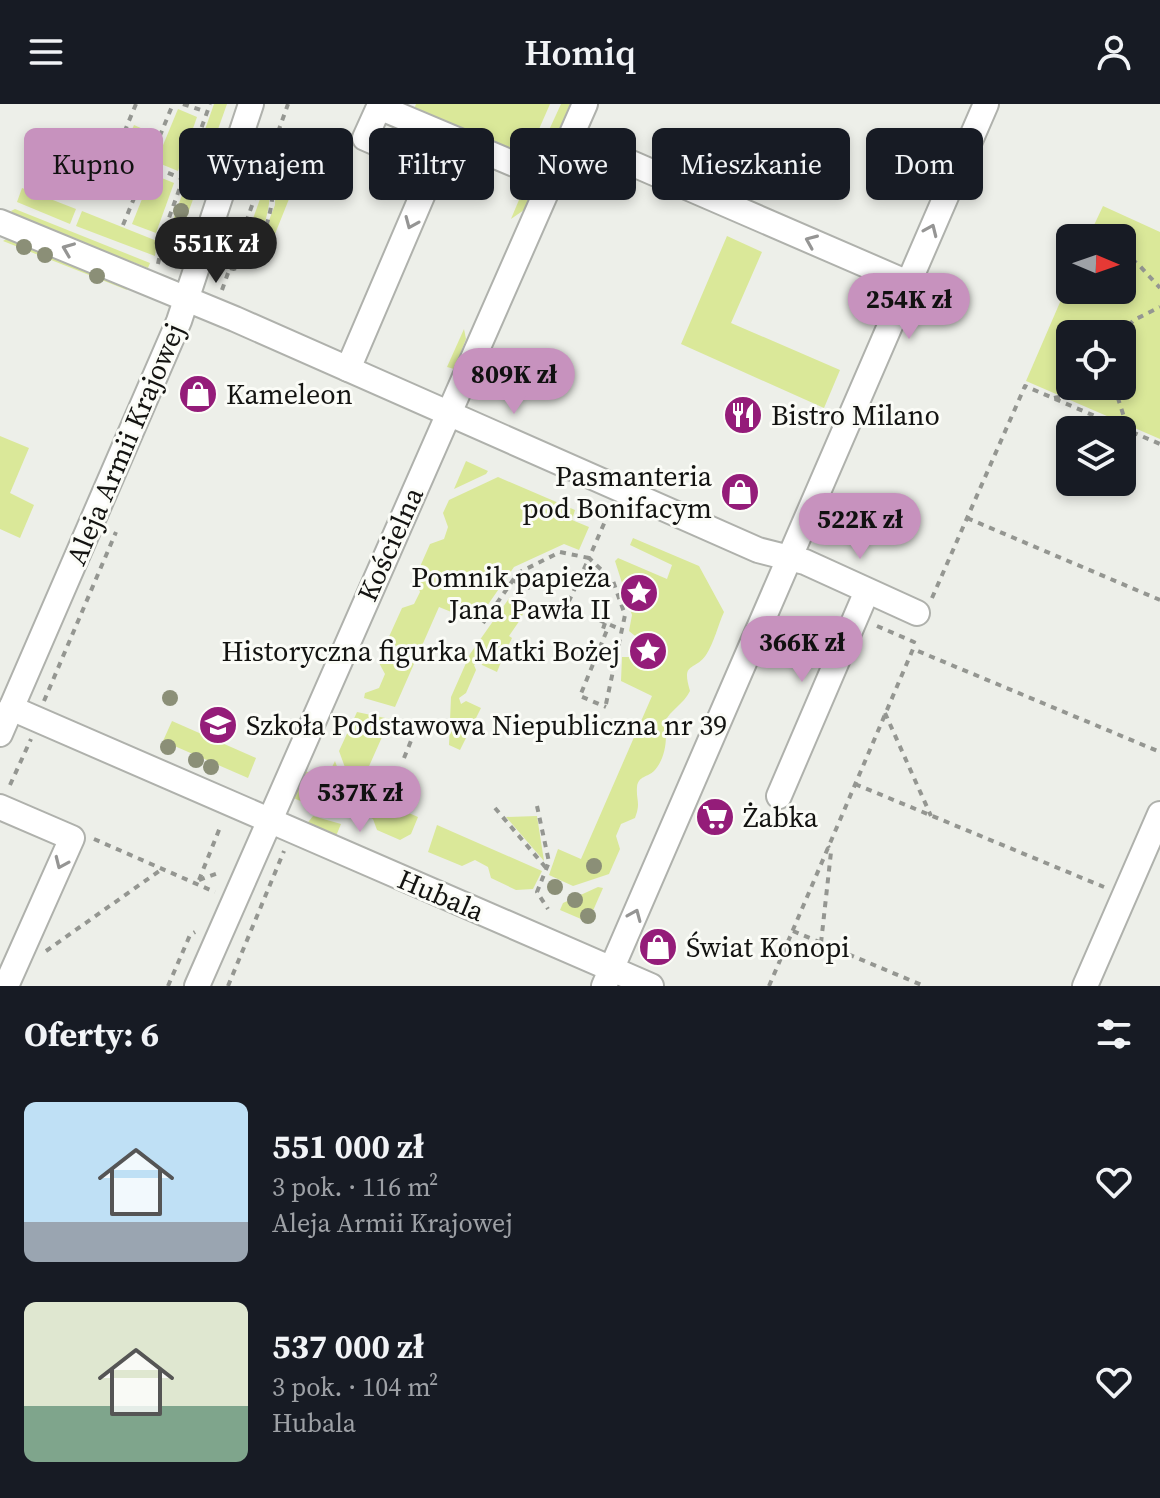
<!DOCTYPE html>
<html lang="pl">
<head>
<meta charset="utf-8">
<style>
  body { margin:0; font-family:"Source Serif 4",serif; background:#20242c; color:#f1f3f6; height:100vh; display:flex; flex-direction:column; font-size:30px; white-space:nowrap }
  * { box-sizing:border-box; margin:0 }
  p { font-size:26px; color:#9ea1a6 }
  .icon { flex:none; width:44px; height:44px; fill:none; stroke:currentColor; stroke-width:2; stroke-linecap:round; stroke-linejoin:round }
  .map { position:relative; height:882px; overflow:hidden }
  .panel { display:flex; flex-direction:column; background:#171b24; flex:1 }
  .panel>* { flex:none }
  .hud { position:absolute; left:24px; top:24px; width:1112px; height:72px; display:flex; gap:16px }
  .needle { width:52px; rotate:92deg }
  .fabs { position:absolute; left:1056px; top:120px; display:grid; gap:16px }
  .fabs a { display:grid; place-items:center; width:80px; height:80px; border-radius:12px; background:#171b24; box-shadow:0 4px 12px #0003; font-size:40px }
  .price { position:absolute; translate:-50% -68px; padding:0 18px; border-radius:28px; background:#c792be; color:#111; font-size:26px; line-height:52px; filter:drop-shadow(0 2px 4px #0008) }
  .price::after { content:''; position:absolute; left:50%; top:48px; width:24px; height:18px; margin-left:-12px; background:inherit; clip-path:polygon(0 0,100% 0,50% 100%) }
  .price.selected { background:#222; color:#fff }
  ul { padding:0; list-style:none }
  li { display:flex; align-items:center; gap:24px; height:200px; padding:0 24px }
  li span { display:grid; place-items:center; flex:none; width:224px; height:160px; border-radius:12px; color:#555 }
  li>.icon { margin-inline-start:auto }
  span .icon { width:96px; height:96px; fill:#fffc; stroke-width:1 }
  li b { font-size:34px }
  h2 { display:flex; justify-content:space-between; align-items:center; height:96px; padding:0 24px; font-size:34px }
  .pill { padding:0 28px; border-radius:12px; background:#171b24; box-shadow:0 4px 12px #0003; font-size:28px; line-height:72px }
  .pill.selected { background:#c792be; color:#111 }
  header { display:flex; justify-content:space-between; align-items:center; height:104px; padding:0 24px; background:#171b24; font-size:36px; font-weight:600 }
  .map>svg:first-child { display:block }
  .green { fill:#dae899; fill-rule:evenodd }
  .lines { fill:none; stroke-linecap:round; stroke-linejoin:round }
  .minor-casing { stroke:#afb1ac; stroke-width:28 }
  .path { stroke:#949691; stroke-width:4; stroke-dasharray:6 6; stroke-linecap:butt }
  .minor { stroke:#fff; stroke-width:24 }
  .tree { fill:#8b8f77 }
  .oneway { stroke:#959594 }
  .labels { text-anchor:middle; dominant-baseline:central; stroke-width:6; stroke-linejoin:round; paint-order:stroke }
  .poi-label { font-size:28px; fill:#131311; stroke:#fbfcf7; text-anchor:start }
  .street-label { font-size:28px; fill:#131311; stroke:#fbfcf7 }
</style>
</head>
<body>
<header><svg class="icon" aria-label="menu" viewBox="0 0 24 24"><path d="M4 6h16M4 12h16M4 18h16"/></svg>Homiq<svg class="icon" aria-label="person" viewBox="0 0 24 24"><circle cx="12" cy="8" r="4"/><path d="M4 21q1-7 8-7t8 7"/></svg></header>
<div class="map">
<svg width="1160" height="882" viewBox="0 0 1160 882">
  <rect width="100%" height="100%" fill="#edefe9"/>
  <g class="green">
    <polygon points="214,0 227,0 181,129 171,122"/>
    <polygon points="416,0 550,0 525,57 414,5"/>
    <polygon points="561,0 570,0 546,57 533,61"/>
    <polygon points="178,5 197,13 178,67 156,58"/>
    <polygon points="134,21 152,29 145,49 125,41"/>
    <polygon points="276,55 301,65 263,160 253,157 275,101"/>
    <polygon points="152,70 174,79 156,129 132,120"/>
    <path d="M269,70C274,99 262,146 236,162Z"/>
    <polygon points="526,79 532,87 524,106 511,115"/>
    <polygon points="22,84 76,105 70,120 17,98"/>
    <path d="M1103,102L1160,128V335L1026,277L1070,175V186H1122V134H1088ZM1070,230H1122V282H1070Z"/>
    <polygon points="15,105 150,159 148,164 17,113 11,107"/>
    <polygon points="82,107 157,137 155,152 76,122"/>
    <polygon points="727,132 762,148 731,219 840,266 824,304 681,240"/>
    <polygon points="8,134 125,179 127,186 3,137"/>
    <polygon points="464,225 466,235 454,265 447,263"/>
    <polygon points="0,332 29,344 10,389 34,401 20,434 0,425"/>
    <polygon points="466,357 488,367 486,370 454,385"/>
    <polygon points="498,373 575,406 572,416 589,423 579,446 564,440 514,463 476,518 439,503 395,603 364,594 365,589 379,584 385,570 378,557 402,504 414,500 420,488 415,474 430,440 444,435 448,423 443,409 449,396"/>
    <path d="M633,434L699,462L724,508C718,521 714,539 706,551C694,568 681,557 690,587C683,601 671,605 664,619C668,633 666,654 654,667C648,673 638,672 637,683C636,697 641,698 635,714L621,720L616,732L620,745L609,770L573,782L549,771L558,745L581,755L652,592L621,577L622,553H650L655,548L629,527L632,511L623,484L643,498L649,487L622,479L615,457L618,454L667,475L672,461L630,441Z"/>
    <polygon points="510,493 527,500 522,512 517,514 520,516 509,532 512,534 505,549 501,548 503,553 497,568 482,561 480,556 474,561 476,566 466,589 459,594 461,600 466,597 481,604 460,646 449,641 451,593 470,550"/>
    <polygon points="357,608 390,615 358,687 418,713 411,730 400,736 377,726 373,715 362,710 339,647"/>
    <polygon points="172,617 256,654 248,674 163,637"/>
    <polygon points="335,657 355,712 350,714 315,703 318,696 331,691 336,679 331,665"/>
    <polygon points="303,666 317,672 305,699 291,693"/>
    <polygon points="313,712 341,720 336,732 331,734 305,722"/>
    <polygon points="537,712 544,757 506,713"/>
    <polygon points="437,721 542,767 533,785 516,786 491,774 488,763 475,756 462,762 428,748"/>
    <polygon points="598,783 603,784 588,818 560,806 563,799"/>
  </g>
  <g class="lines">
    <g class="minor-casing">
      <g id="minor">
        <polyline points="571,33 908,179"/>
        <polyline points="0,118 235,215 758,446 805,458 917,509"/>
        <polyline points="348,265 434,64 365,34 379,3 526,65 551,80"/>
        <polyline points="11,604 651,882"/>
        <polyline points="0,630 179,217 251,0"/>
        <polyline points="779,692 867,487"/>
        <polyline points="0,703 72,734 6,882"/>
        <polyline points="197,882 585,0"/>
        <polyline points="604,882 986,0"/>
        <polyline points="1085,882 1160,710"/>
      </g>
    </g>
    <g class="path">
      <polyline points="136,0 116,48 183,75"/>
      <polyline points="183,0 207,8"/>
      <polyline points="123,121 173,0"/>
      <polyline points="1088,133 1089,134"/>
      <polyline points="1122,148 1138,160 1160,184"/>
      <polyline points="158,160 165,125 210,0"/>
      <path d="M230,164L234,165C263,154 282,88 268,60"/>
      <polyline points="222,186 288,0"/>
      <polyline points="1120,230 1134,216 1160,203"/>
      <polyline points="1114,282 1126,319 1124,325"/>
      <polyline points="1054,294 1074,290 1088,282"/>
      <polyline points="967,414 1160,496"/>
      <polyline points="514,477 530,484"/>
      <polyline points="932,494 1025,282 1160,340"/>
      <polyline points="599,516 622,526"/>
      <polyline points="483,519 518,469 560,448 589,454 569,497"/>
      <polyline points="605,519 603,525 607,526 580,592 606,603"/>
      <polyline points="877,522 914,538 916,531"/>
      <polyline points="44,597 116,428"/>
      <polyline points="606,600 625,511 613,477 589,454 606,415"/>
      <polyline points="885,609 931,712"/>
      <polyline points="404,654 417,622"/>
      <polyline points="855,680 1104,783"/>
      <polyline points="10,681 31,635"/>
      <polyline points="537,702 549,758 537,788 548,805"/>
      <polyline points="495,704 547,765"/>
      <polyline points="94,735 215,788"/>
      <polyline points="199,776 221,721"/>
      <polyline points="199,776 221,768"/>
      <polyline points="793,827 924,882"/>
      <polyline points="821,839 831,748 828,742"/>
      <polyline points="46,847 162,765"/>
      <polyline points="168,882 190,831 195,828"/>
      <polyline points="228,882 284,747"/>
      <polyline points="769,882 913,545 1160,648"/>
    </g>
    <use href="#minor" class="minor"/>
  </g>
  <g class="tree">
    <circle cx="202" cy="57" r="8"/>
    <circle cx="181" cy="107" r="8"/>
    <circle cx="24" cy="143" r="8"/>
    <circle cx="45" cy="151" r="8"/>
    <circle cx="97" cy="172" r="8"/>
    <circle cx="170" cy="594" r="8"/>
    <circle cx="168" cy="643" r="8"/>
    <circle cx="196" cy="656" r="8"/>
    <circle cx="211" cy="663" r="8"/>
    <circle cx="594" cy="762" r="8"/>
    <circle cx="555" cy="783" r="8"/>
    <circle cx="575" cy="796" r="8"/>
    <circle cx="588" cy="812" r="8"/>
  </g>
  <defs><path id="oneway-chevron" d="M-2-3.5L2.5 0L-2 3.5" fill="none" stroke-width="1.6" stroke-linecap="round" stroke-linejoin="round" transform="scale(2)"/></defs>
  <g class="oneway">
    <use href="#oneway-chevron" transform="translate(411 119) rotate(113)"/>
    <use href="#oneway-chevron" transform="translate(931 126) rotate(-66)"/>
    <use href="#oneway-chevron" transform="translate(811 137) rotate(-157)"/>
    <use href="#oneway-chevron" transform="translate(68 145) rotate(-158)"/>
    <use href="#oneway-chevron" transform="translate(61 759) rotate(114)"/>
    <use href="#oneway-chevron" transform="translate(635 811) rotate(-67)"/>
  </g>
  <defs>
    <g id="shop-disc" transform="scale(2)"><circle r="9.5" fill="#941c79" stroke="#fbfcf7"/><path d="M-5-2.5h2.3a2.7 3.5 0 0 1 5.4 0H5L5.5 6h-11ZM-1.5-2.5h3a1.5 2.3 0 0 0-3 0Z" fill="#fff"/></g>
    <g id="restaurant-disc" transform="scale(2)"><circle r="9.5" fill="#941c79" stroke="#fbfcf7"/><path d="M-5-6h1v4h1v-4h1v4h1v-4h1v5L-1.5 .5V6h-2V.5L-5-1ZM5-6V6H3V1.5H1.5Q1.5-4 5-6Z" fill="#fff"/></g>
    <g id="sight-disc" transform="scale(2)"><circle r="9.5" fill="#941c79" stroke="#fbfcf7"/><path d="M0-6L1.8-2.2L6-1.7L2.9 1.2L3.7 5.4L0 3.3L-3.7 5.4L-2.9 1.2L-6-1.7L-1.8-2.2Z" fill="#fff"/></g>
    <g id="school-disc" transform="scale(2)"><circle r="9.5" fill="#941c79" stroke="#fbfcf7"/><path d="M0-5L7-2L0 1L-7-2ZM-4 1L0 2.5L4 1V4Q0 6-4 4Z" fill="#fff"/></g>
    <g id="supermarket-disc" transform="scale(2)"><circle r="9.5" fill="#941c79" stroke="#fbfcf7"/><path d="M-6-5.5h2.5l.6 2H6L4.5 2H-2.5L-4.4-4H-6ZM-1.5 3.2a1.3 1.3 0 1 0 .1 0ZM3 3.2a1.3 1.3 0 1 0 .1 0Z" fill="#fff"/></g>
  </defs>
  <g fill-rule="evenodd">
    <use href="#shop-disc" x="198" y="290"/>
    <use href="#restaurant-disc" x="743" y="311"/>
    <use href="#shop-disc" x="740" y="388"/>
    <use href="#sight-disc" x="639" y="489"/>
    <use href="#sight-disc" x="648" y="547"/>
    <use href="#school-disc" x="218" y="621"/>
    <use href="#supermarket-disc" x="715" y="713"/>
    <use href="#shop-disc" x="658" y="843"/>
  </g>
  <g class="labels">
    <g class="poi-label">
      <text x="226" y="290">Kameleon</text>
      <text x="771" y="311">Bistro Milano</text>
      <text x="712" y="372" text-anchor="end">Pasmanteria<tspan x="712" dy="32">pod Bonifacym</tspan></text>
      <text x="611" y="473" text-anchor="end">Pomnik papieża<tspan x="611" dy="32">Jana Pawła II</tspan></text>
      <text x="620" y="547" text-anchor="end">Historyczna figurka Matki Bożej</text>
      <text x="246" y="621">Szkoła Podstawowa Niepubliczna nr 39</text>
      <text x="743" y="713">Żabka</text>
      <text x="686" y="843">Świat Konopi</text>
    </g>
    <g class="street-label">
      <text transform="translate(125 340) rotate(-67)">Aleja Armii Krajowej</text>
      <text transform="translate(390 440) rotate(-66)">Kościelna</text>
      <text transform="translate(441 791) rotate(23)">Hubala</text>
    </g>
  </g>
</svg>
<div class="fabs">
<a><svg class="needle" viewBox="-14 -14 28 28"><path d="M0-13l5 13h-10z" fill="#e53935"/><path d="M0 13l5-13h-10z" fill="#9ea1a6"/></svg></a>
<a><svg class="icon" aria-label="locate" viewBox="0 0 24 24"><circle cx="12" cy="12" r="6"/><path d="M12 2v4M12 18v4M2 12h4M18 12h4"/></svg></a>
<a><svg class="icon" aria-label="layers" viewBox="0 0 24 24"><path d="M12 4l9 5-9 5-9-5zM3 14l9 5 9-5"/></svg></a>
</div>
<b class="price selected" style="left:216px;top:181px">551K zł</b>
<b class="price" style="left:909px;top:237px">254K zł</b>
<b class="price" style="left:514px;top:312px">809K zł</b>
<b class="price" style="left:860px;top:457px">522K zł</b>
<b class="price" style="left:802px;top:580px">366K zł</b>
<b class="price" style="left:360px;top:730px">537K zł</b>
<div class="hud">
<a class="pill selected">Kupno</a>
<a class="pill">Wynajem</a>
<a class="pill">Filtry</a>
<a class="pill">Nowe</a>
<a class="pill">Mieszkanie</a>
<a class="pill">Dom</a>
</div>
</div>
<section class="panel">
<h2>Oferty: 6<svg class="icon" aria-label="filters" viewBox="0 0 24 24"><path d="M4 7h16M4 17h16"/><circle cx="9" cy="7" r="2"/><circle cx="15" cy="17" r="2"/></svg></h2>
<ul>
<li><span style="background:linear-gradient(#bfe0f5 75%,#9aa5b1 0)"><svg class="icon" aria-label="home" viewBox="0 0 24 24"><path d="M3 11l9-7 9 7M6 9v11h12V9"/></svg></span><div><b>551 000 zł</b><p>3 pok. · 116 m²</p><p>Aleja Armii Krajowej</p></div><svg class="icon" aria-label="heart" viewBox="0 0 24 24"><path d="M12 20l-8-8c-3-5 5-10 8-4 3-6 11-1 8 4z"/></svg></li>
<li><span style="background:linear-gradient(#dfe7d0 65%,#7fa58c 0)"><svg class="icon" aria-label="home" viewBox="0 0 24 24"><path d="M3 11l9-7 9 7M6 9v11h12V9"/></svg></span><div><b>537 000 zł</b><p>3 pok. · 104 m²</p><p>Hubala</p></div><svg class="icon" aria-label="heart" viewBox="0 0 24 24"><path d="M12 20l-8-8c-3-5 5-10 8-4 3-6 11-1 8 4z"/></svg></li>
</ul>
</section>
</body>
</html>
